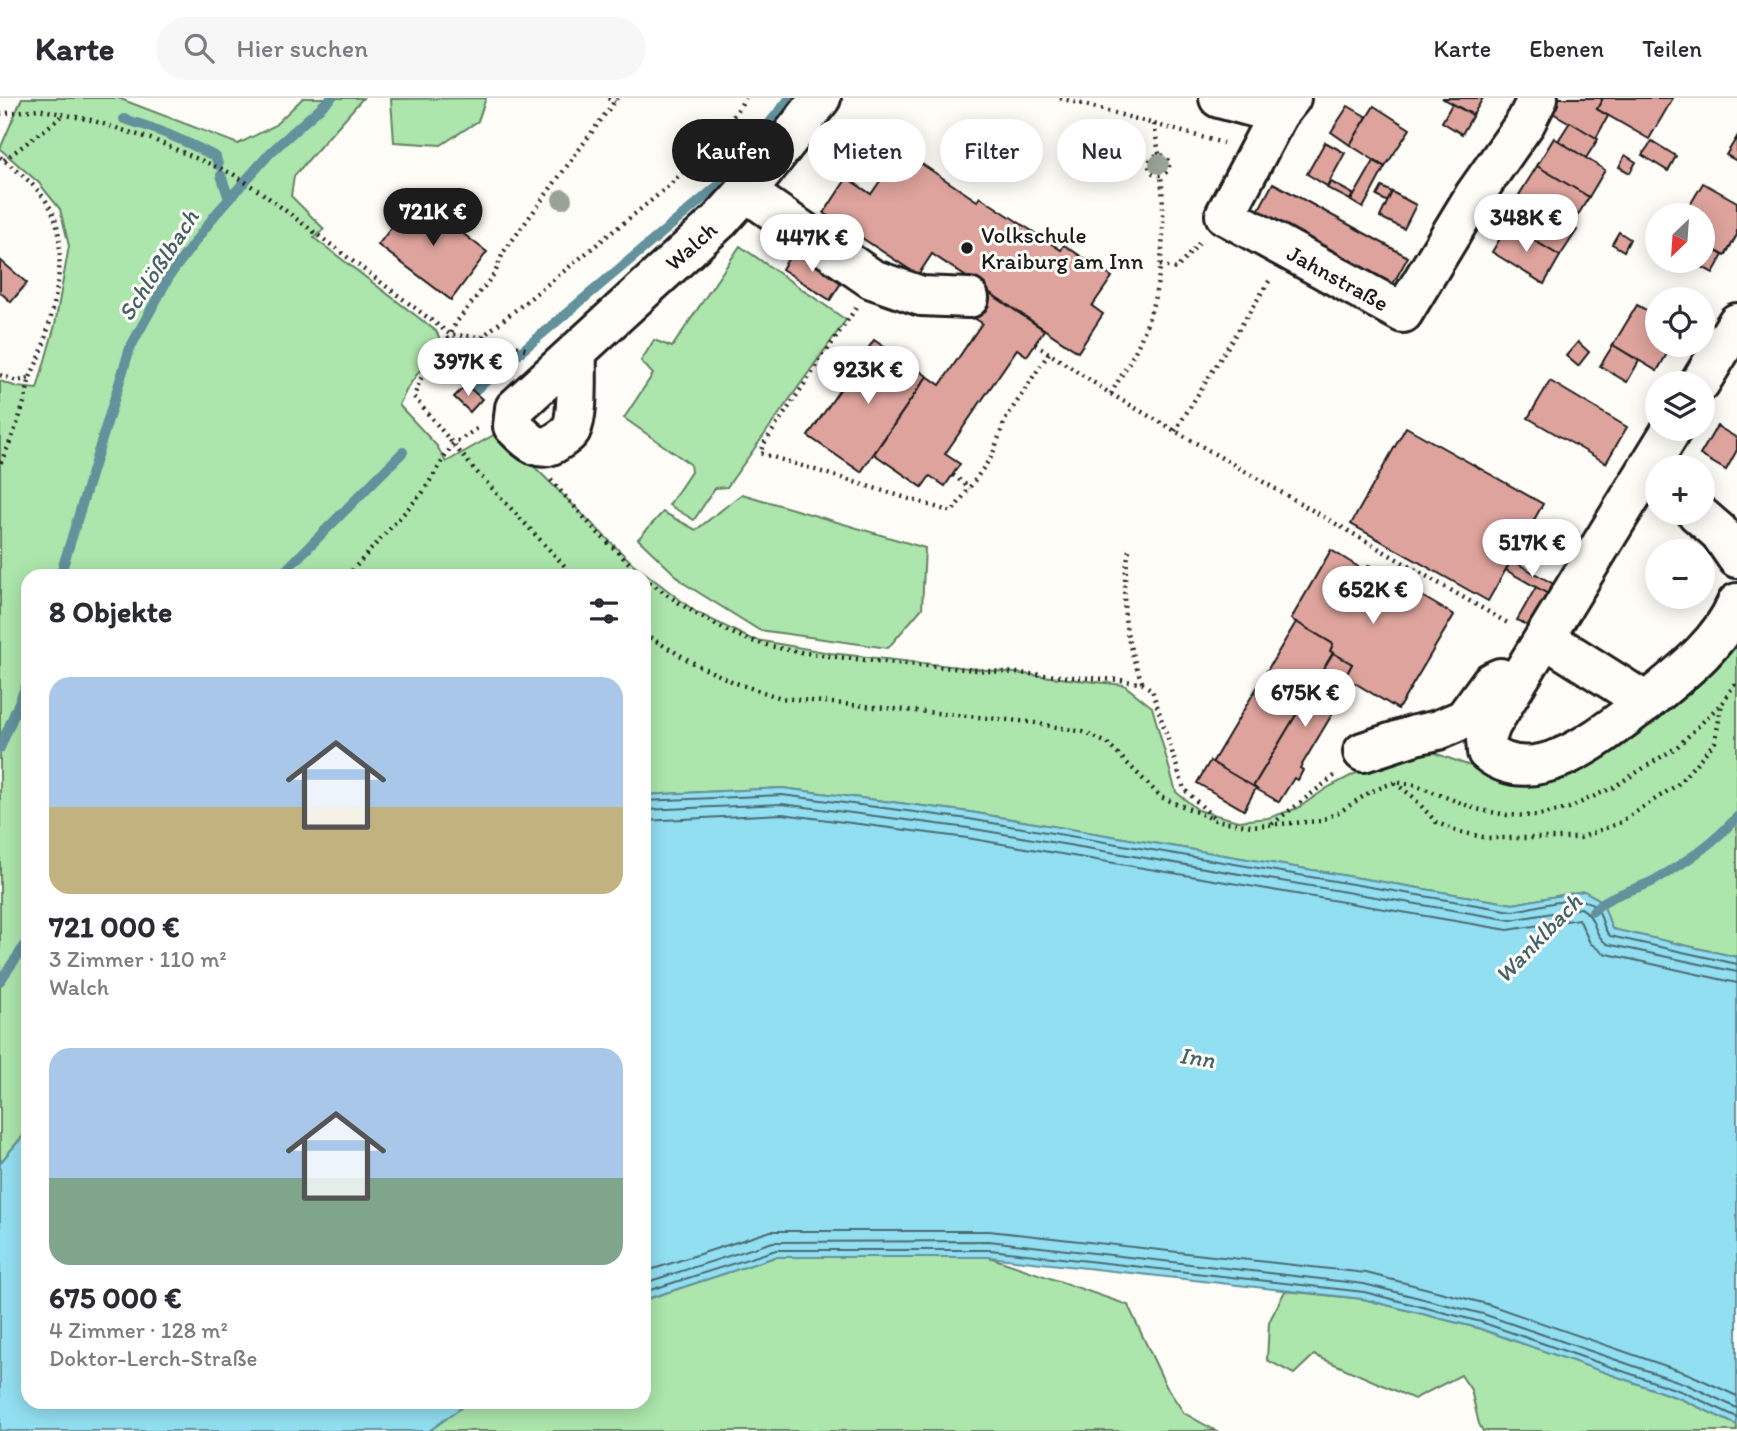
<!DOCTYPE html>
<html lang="de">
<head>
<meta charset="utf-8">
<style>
  body { margin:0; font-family:Itim,sans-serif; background:#f7f7f7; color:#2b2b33; height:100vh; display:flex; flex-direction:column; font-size:26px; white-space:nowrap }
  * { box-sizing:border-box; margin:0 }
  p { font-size:23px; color:#7c7c81 }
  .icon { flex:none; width:38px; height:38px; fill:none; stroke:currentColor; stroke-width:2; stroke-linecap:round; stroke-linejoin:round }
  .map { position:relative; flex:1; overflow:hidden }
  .sheet { position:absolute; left:21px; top:471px; width:630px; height:840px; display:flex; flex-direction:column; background:#fff; border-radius:21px; box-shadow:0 4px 18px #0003 }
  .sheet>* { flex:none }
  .hud { position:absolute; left:672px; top:21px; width:665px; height:63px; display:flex; gap:14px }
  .needle { width:46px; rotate:205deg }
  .controls { position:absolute; left:1645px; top:105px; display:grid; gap:14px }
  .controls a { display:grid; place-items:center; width:70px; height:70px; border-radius:50%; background:#fff; box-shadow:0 4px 18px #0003; font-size:35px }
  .price { position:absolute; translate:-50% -60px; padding:0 16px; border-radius:24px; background:#fff; color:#222; font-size:23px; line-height:46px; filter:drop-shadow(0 2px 4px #0008) }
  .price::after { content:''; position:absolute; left:50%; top:42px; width:21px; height:16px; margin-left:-10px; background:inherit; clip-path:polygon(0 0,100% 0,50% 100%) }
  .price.on { background:#1c1c1c; color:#fff }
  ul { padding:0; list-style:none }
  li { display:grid; align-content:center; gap:14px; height:371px; padding:0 28px }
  li span { display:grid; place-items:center; height:217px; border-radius:21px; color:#555 }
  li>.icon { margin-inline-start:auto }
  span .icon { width:126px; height:126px; fill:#fffc; stroke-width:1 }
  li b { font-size:30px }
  h2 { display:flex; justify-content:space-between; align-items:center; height:84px; padding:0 28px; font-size:30px }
  .pill { padding:0 24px; border-radius:32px; background:#fff; box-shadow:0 4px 18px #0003; font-size:24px; line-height:63px }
  .pill.on { background:#1c1c1c; color:#fff }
  header { display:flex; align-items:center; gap:42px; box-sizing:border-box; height:98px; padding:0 35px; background:#fff; border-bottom:2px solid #e1e1e2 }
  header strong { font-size:33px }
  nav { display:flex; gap:38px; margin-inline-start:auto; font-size:24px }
  .search { width:490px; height:63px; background:#f7f7f7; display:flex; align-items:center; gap:18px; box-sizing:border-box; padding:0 24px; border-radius:38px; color:#7c7c81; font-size:26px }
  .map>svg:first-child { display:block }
  .green { fill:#ace6ac; stroke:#648164; stroke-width:2 }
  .water { fill:#92dff1; stroke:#63919c; stroke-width:2 }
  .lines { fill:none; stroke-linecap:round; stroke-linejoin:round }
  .shore { stroke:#4b6a71; stroke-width:2 }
  .stream { stroke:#63919c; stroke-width:10 }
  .building { fill:#dda39c; stroke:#1c1c1c; stroke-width:2 }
  .minor-casing { stroke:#1c1c1c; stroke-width:44 }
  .path { stroke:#1c1c1c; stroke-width:4.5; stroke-dasharray:2 5; stroke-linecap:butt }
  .minor { stroke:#fdfcf7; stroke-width:38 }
  .tree { fill:#99a296 }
  .poi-dot { fill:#1c1c1c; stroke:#fdfcf7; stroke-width:2.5 }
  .labels { text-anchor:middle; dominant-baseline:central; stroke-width:6; stroke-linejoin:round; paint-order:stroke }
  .poi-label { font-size:23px; fill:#1c1c1c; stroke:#fdfcf7; text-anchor:start }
  .street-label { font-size:23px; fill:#1c1c1c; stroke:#fdfcf7 }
  .water-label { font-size:24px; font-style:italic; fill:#456067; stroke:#fdfcf7 }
</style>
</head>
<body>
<header>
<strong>Karte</strong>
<div class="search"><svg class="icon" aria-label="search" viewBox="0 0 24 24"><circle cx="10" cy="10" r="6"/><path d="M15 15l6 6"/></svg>Hier suchen</div>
<nav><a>Karte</a><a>Ebenen</a><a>Teilen</a></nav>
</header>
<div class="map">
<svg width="1737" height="1333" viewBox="0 0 1737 1333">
  <rect width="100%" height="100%" fill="#fdfcf7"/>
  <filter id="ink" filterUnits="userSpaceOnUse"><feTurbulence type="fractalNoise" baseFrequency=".0143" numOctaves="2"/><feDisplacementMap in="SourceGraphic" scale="14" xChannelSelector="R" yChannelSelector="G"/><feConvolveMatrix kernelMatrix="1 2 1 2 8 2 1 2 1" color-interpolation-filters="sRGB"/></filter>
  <g filter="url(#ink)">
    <g class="green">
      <polygon points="22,0 118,0 238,46 274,28 303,0 363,0 294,78 291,98 324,131 314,140 436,233 441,243 408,289 399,307 437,348 446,364 499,334 632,465 696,514 751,541 830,555 1124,587 1152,609 1176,694 1198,712 1238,723 1268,720 1298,710 1327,690 1385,660 1432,654 1528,689 1591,662 1737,533 1737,859 1612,831 1602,803 1584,793 1513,806 970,714 782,690 644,697 644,478 28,478 28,1032 0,1065 0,283 17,289 37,291 55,227 69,148 60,111 39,85 0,51"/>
      <polygon points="486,0 478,23 441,47 394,44 391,1"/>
      <polygon points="740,148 846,222 727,389 715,390 694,422 669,407 691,374 690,366 624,320 653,276 641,263 654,242 672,249"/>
      <polygon points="742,396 925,450 922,510 888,550 759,532 685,486 638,441 663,414 696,432"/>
      <polygon points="775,1159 989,1159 1128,1207 1166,1288 1184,1315 1216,1333 429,1333 469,1304 644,1304 644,1202"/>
      <polygon points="1285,1193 1363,1201 1478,1230 1681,1301 1737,1327 1737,1333 1483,1333 1479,1326 1471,1292 1461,1277 1414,1301 1314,1257 1294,1276 1267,1262 1269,1224"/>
    </g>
    <g class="water">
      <polygon points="782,690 970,714 1513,806 1584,793 1602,803 1612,831 1737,859 1737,1327 1681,1301 1478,1230 1363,1201 989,1159 775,1159 644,1202 644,697"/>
      <polygon points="28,1032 28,1304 469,1304 429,1333 0,1333 0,1065"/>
    </g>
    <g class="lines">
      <g class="shore">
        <path d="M644,703L782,697L969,721L1512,813C1531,811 1582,794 1595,808C1603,815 1601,830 1610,838L1737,866"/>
        <path d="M644,712L782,706L968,730L1511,822L1581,810C1596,818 1593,837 1607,846L1737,874"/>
        <polyline points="644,723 782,716 967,740 1508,832 1579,821 1590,845 1603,855 1737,885"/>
        <polyline points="644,1174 771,1133 989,1133 1366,1175 1487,1206 1689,1276 1737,1298"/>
        <polyline points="644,1185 773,1144 989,1143 1364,1186 1483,1216 1686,1286 1737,1310"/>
        <polyline points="644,1194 776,1152 990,1152 1364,1194 1481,1224 1683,1294 1737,1319"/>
      </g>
      <g class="stream">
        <path d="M124,21C156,30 186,43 216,59L218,67"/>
        <polyline points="221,77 229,101"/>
        <polyline points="473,294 720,86 790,0"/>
        <polyline points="60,478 130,250 170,177 215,117 271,54 331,0"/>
        <polyline points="280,478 403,354"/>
        <polyline points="0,650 28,583"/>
        <path d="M1593,813C1610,795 1635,793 1655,782C1685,765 1715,744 1737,719"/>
        <polyline points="0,883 28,843"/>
      </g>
    </g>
    <g class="building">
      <polygon points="1442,0 1483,0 1473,17"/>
      <polygon points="1559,0 1603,0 1597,11 1608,18 1596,40 1551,14"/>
      <polygon points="1603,0 1673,0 1649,41 1597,11"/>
      <polygon points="1452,6 1473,17 1462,36 1442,24"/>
      <polygon points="1348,8 1367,19 1350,47 1331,34"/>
      <polygon points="1374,8 1410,31 1385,69 1350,47"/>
      <polygon points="1570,24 1598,41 1586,60 1558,43"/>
      <polygon points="1737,39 1737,63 1726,57"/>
      <polygon points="1554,40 1605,72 1589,99 1537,68"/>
      <polygon points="886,42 977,103 980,99 1061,152 1064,147 1112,179 1092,208 1103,216 1078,254 932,156 918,177 824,115 847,80 871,96 880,83 865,73"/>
      <polygon points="1652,43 1676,58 1668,73 1642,57"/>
      <polygon points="1325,44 1345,55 1327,88 1307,76"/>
      <polygon points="1625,57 1636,64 1630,75 1619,69"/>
      <polygon points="1374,63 1385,69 1363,110 1351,103"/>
      <polygon points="1537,68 1589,99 1571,128 1519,97"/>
      <polygon points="1331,84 1353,96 1350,102 1327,90"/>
      <polygon points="1273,85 1408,159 1393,186 1258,113"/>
      <polygon points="1703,85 1737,104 1737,137 1725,158 1703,146 1703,117 1684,117"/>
      <polygon points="1382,89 1392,94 1388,104 1377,98"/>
      <polygon points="1392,94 1416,107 1404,131 1380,119"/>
      <polygon points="415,99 487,154 451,202 378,147"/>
      <polygon points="1525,100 1577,132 1560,158 1508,127"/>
      <polygon points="1508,127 1560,158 1544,186 1492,154"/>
      <polygon points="1619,134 1630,141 1624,153 1612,146"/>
      <polygon points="1703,146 1723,157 1713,175 1691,163 1703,163"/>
      <polygon points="795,150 843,182 830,202 782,171"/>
      <polygon points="0,162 27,185 11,204 0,194"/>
      <polygon points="985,192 1044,232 1027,258 1017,251 945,356 960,366 945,388 930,378 922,389 874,356 927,278 940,287 982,225 969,217"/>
      <polygon points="1637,207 1657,218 1657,247 1672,247 1657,273 1613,247"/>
      <polygon points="874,242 927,278 861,374 808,338"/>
      <polygon points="1578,244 1589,254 1578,268 1566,258"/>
      <polygon points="1613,247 1639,263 1627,284 1600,268"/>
      <polygon points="1550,283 1627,329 1606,365 1528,320"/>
      <polygon points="466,287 482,301 470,314 454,299"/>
      <polygon points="1717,328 1737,340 1737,352 1726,372 1700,357"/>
      <polygon points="1406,329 1543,406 1488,503 1351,426"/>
      <polygon points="1331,452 1365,473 1369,467 1454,517 1398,611 1345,579 1352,566 1330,553 1333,546 1291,521"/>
      <polygon points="1511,462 1559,489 1553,499 1506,472"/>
      <polygon points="1536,489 1553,499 1535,532 1517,522"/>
      <polygon points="1296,524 1333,546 1330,553 1333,555 1253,689 1212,665"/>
      <polygon points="1333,555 1352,566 1345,579 1352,583 1300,670 1303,672 1298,682 1294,680 1279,704 1253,689"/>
      <polygon points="1210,663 1256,690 1244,712 1197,685"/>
    </g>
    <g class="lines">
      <g class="minor-casing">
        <g id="minor">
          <polyline points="1219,0 1278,16"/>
          <polyline points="1291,0 1278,16 1225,117 1403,215 1474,98 1526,24 1538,0"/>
          <polyline points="746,94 872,181 921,198 969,200"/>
          <path d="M577,255C576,275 579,316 571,332C568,337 562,340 558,343C539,357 527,342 513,328L515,310L720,122L763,74L821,0"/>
          <polyline points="1700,285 1737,225"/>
          <polyline points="1697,415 1719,434 1737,460"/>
          <path d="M1545,540L1646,604C1680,576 1720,546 1737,505"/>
          <path d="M1646,604C1605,634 1537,695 1487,654L1486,641L1491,627L1672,331"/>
          <polyline points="1363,654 1415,637 1438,632 1464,621 1491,584 1500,580"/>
        </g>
      </g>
      <g class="path">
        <polyline points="608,0 615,4"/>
        <polyline points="1060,0 1223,45"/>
        <path d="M0,16L38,11L91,22L154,42L233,76L262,95L451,237L482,239C524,205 566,172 607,138C658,97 712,57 745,0"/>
        <polyline points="1154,26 1159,56"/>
        <circle cx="1159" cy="67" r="10"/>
        <path d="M0,59C19,74 41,91 52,113C70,152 53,216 41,255C38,264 33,271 30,280C28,287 27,294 25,301C19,323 10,345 0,366"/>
        <polyline points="4,62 64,17"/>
        <polyline points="1160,167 1176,171 1202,142"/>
        <polyline points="856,210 763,347 760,355 952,414 992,358 1005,322 1049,255"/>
        <polyline points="483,239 529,252"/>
        <polyline points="1035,246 1111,296 1511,527"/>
        <polyline points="0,277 17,283 30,280"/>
        <path d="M1111,296C1120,279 1132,261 1140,243C1163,192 1166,132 1161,77"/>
        <polyline points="1175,333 1271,180"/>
        <polyline points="953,377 970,390"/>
        <polyline points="551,382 595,432 642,478"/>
        <path d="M1129,452C1120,503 1123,538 1143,586"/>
        <polyline points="347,478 423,394 453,346 480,329"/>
        <polyline points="574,478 474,371 414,299 420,282 451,237 455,226 495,175 503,155 617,0"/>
        <path d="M644,480C674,502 704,523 739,538C777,554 835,559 876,563C957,571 1039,577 1121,582L1143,586L1152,592L1184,691L1213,719"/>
        <polyline points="644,536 697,567 736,585 781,600 1030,624 1083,634 1107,645 1161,699 1215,722 1251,728 1320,723 1341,713 1370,694 1395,684 1415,687 1476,711 1507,717 1536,718 1569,710 1612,690 1677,649 1723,604 1737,582"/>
        <polyline points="1395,685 1412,698 1436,724 1456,733 1487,740 1580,740 1619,725 1677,687 1715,644 1722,605"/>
        <polyline points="1272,726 1337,676"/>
      </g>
      <use href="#minor" class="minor"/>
    </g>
    <g class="tree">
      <circle cx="1159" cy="66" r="10"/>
      <circle cx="562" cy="101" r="10"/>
    </g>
  </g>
  <circle class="poi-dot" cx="967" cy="150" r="7"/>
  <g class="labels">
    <g class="poi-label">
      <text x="981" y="137">Volkschule<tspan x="981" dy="26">Kraiburg am Inn</tspan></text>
    </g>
    <g class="street-label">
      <text transform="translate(691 148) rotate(-42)">Walch</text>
      <text transform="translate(1338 180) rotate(29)">Jahnstraße</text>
    </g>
    <g class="water-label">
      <text transform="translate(158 167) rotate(-57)">Schlößlbach</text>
      <text transform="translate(1538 840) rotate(-46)">Wanklbach</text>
      <text transform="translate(1197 959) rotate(9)">Inn</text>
    </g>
  </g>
</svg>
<div class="controls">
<a><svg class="needle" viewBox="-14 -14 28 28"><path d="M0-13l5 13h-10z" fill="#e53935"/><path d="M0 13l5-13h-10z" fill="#7c7c81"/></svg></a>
<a><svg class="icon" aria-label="locate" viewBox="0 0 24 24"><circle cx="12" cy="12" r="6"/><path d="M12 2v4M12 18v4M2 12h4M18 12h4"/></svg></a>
<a><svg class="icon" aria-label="layers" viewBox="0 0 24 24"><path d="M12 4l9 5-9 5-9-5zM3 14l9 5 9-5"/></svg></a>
<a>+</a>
<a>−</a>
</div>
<b class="price on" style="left:433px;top:150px">721K €</b>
<b class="price" style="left:1526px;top:156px">348K €</b>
<b class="price" style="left:812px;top:176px">447K €</b>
<b class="price" style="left:468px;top:300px">397K €</b>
<b class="price" style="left:868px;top:308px">923K €</b>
<b class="price" style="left:1532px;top:481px">517K €</b>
<b class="price" style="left:1373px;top:528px">652K €</b>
<b class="price" style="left:1305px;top:631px">675K €</b>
<div class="hud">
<a class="pill on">Kaufen</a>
<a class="pill">Mieten</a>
<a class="pill">Filter</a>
<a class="pill">Neu</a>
</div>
<section class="sheet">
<h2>8 Objekte<svg class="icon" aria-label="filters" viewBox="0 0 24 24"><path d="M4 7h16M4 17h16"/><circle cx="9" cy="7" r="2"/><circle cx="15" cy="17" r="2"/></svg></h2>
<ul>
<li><span style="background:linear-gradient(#a9c7e8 60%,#c2b280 0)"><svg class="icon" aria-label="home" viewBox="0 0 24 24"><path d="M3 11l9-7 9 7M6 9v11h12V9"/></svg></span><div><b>721 000 €</b><p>3 Zimmer · 110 m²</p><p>Walch</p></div></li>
<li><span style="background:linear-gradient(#a9c7e8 60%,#7fa58c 0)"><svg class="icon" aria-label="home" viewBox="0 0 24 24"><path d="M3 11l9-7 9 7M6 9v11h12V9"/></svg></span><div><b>675 000 €</b><p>4 Zimmer · 128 m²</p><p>Doktor-Lerch-Straße</p></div></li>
</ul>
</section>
</div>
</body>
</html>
